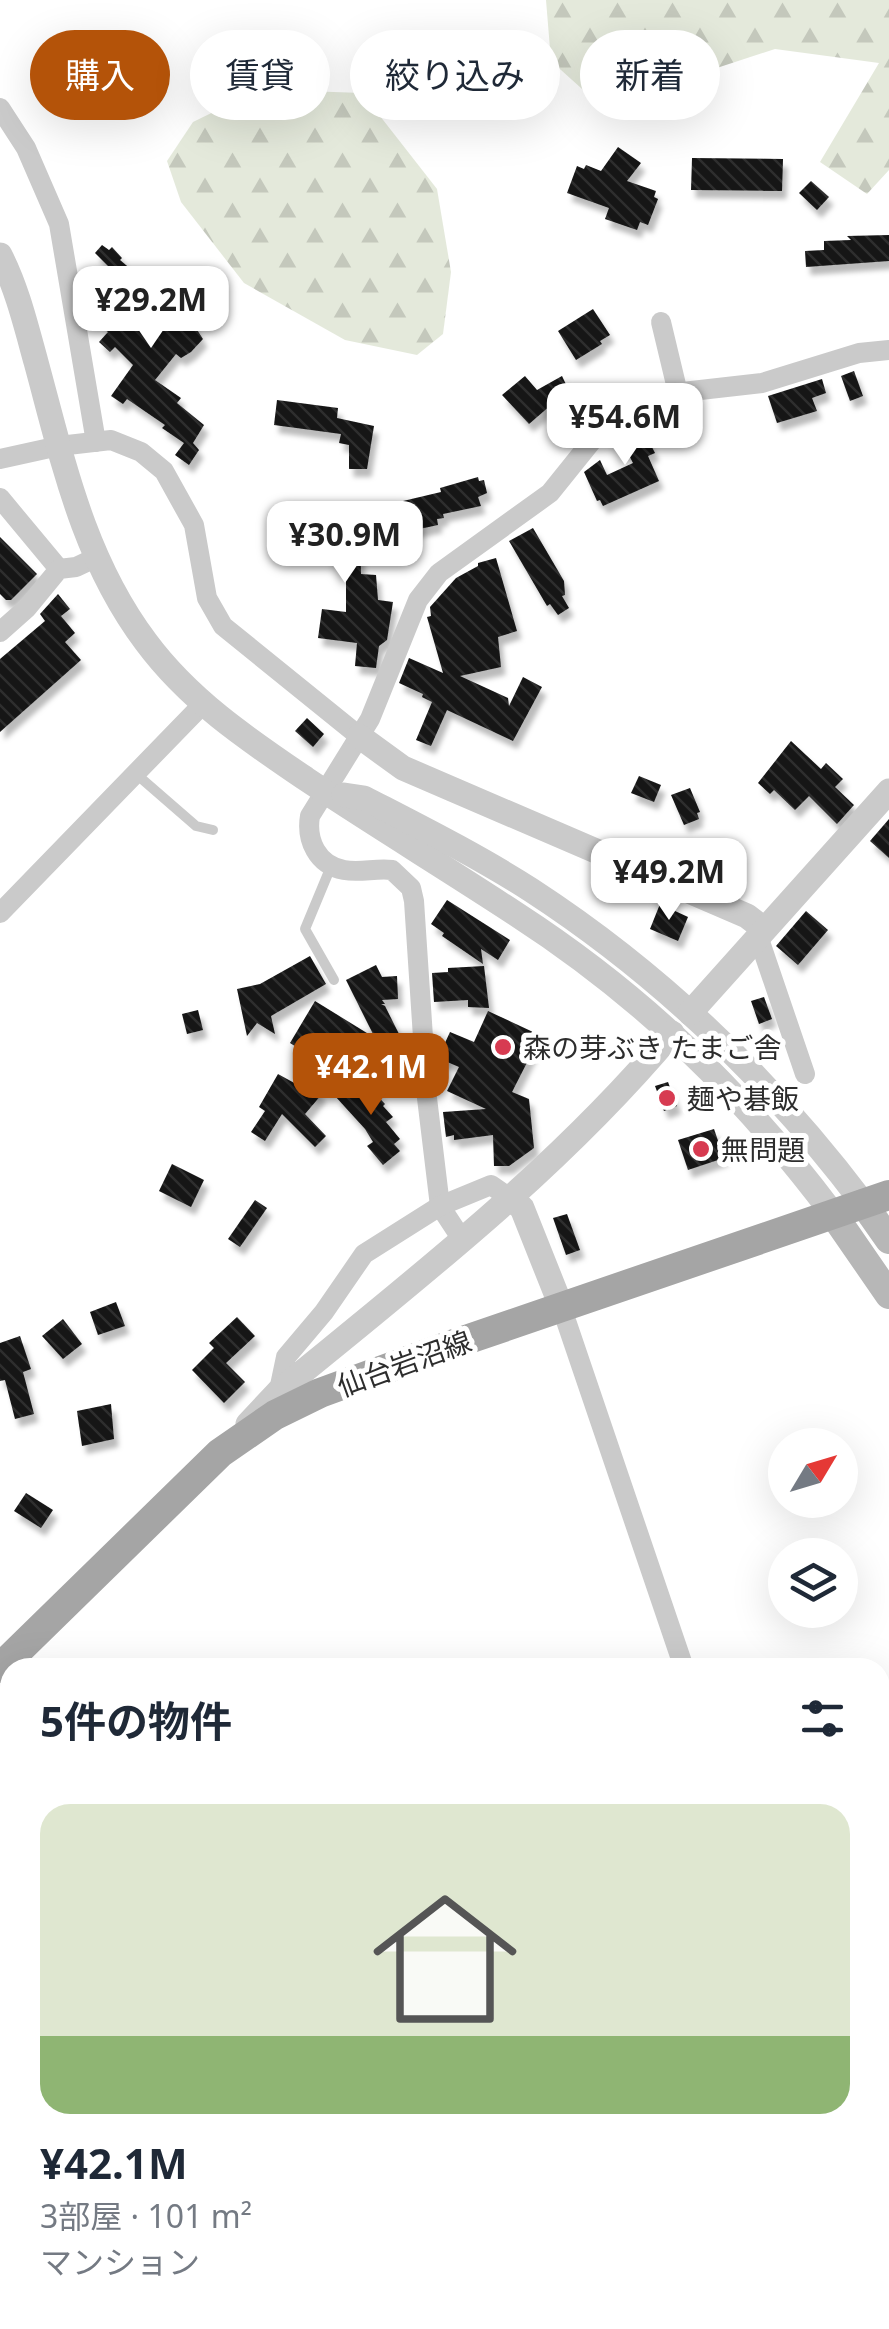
<!DOCTYPE html>
<html lang="ja">
<head>
<meta charset="utf-8">
<style>
  body { margin:0; font-family:"Noto Sans","Noto Sans JP",sans-serif; background:#f2f2f3; color:#1f2937; height:100vh; display:flex; flex-direction:column; font-size:38px; white-space:nowrap }
  * { box-sizing:border-box; margin:0 }
  p { font-size:32px; color:#747a83 }
  .icon { flex:none; width:55px; height:55px; fill:none; stroke:currentColor; stroke-width:2; stroke-linecap:round; stroke-linejoin:round }
  .map { position:relative; flex:1; overflow:hidden }
  .drawer { position:absolute; left:0px; top:1658px; width:890px; height:672px; display:flex; flex-direction:column; background:#fff; border-radius:30px 30px 0 0; box-shadow:0 10px 40px #0002 }
  .drawer>* { flex:none }
  .guide { position:absolute; left:30px; top:30px; width:830px; height:90px; display:flex; gap:20px }
  .needle { width:65px; rotate:52deg }
  .controls { position:absolute; left:768px; top:1428px; display:grid; gap:20px }
  .controls a { display:grid; place-items:center; width:90px; height:90px; border-radius:50%; background:#fff; box-shadow:0 10px 40px #0002; font-size:50px }
  .price { position:absolute; translate:-50% -85px; padding:0 22px; border-radius:20px; background:#fff; color:#222; font-size:32px; line-height:65px; filter:drop-shadow(0 2px 5px #0008) }
  .price::after { content:''; position:absolute; left:50%; top:60px; width:30px; height:22px; margin-left:-15px; background:inherit; clip-path:polygon(0 0,100% 0,50% 100%) }
  .price.on { background:#b45309; color:#fff }
  ul { padding:0; list-style:none }
  li { display:grid; align-content:center; gap:20px; height:530px; padding:0 40px }
  li span { display:grid; place-items:center; height:310px; border-radius:30px; color:#555 }
  li>.icon { margin-inline-start:auto }
  span .icon { width:180px; height:180px; fill:#fffc; stroke-width:1 }
  li b { font-size:42px }
  h2 { display:flex; justify-content:space-between; align-items:center; height:120px; padding:0 40px; font-size:42px }
  .chip { padding:0 35px; border-radius:45px; background:#fff; box-shadow:0 10px 40px #0002; font-size:35px; line-height:90px }
  .chip.on { background:#b45309; color:#fff }
  .map>svg:first-child { display:block }
  .forest { fill:url(#forest-firs) }
  .building { fill:url(#building-back-hatch); filter:url(#shadow) }
  .lines { fill:none; stroke-linecap:round; stroke-linejoin:round }
  .service { stroke:#cacaca; stroke-width:10 }
  .minor { stroke:#cacaca; stroke-width:20 }
  .tertiary { stroke:#cacaca; stroke-width:25 }
  .secondary { stroke:#b7b7b7; stroke-width:28 }
  .primary { stroke:#a5a5a5; stroke-width:30 }
  .poi-dot { fill:#d73b51; stroke:#fff; stroke-width:4 }
  .labels { text-anchor:middle; dominant-baseline:central; stroke-width:10; stroke-linejoin:round; paint-order:stroke }
  .poi-label { font-size:28px; fill:#2d2d2d; stroke:#fff; text-anchor:start }
  .street-label { font-size:28px; fill:#2d2d2d; stroke:#fff }
</style>
</head>
<body>
<div class="map">
<svg width="889" height="2329" viewBox="0 0 889 2329">
  <defs>
    <pattern id="forest-firs" width="22" height="20" patternUnits="userSpaceOnUse" patternTransform="scale(2.5)"><rect width="22" height="20" fill="#e4e9db"/><path d="M5 1l3.5 6h-7zM16 11l3.5 6h-7z" fill="#c4c8bc"/></pattern>
    <pattern id="building-back-hatch" width="6" height="6" patternUnits="userSpaceOnUse" patternTransform="scale(2.5)"><rect width="6" height="6" fill="#141414"/><path d="M-1 5l2 2M0 0l6 6M5-1l2 2" fill="none" stroke="#2e2e2e"/></pattern>
    <filter id="shadow"><feDropShadow dx="4.5" dy="8" stdDeviation="2.5" flood-color="#0004"/></filter>
  </defs>
  <rect width="100%" height="100%" fill="#fff"/>
  <g class="forest">
    <polygon points="546,0 889,0 889,170 867,194 820,162 879,63 775,49 601,106 551,61"/>
    <polygon points="305,91 362,93 437,189 451,272 443,334 417,355 345,340 244,283 181,202 167,161 193,122 240,99"/>
  </g>
  <g class="building">
    <polygon points="618,147 641,163 627,181 656,191 654,197 658,199 648,225 640,222 637,230 605,219 609,208 567,193 577,166 584,169 586,165 601,171"/>
    <polygon points="692,158 783,159 782,191 691,190"/>
    <polygon points="811,181 829,197 817,210 799,193"/>
    <polygon points="889,235 889,261 806,267 805,251 824,250 824,241 851,240 847,236"/>
    <polygon points="102,245 109,250 112,247 122,258 120,260 190,319 203,339 191,352 181,358 176,354 155,380 181,398 177,403 204,425 193,443 199,450 189,465 175,455 184,443 162,428 165,425 127,399 123,404 111,396 133,365 115,347 110,352 99,342 108,332 102,328 128,294 114,281 118,276 95,253"/>
    <polygon points="593,309 610,335 600,341 602,344 576,360 558,331"/>
    <polygon points="854,371 863,396 850,401 841,376"/>
    <polygon points="525,376 537,390 562,376 573,399 553,410 551,405 529,424 502,395"/>
    <polygon points="822,379 826,393 812,398 817,411 777,423 768,396"/>
    <polygon points="277,400 338,408 337,418 374,426 367,469 349,469 349,445 339,443 341,434 274,425"/>
    <polygon points="637,418 655,453 648,456 659,481 603,506 600,500 597,501 584,472 600,460 607,475 633,463 617,432"/>
    <polygon points="478,477 479,481 484,480 487,493 478,497 481,506 443,514 444,518 437,519 438,525 410,531 403,501 441,492 440,488"/>
    <polygon points="344,515 352,517 353,528 360,528 361,574 376,575 378,600 393,602 387,640 379,646 376,668 355,666 357,643 318,638 322,609 346,612 346,539 278,545 278,516"/>
    <polygon points="533,528 564,581 565,595 562,596 569,608 558,615 550,604 547,606 509,541"/>
    <polygon points="0,537 37,574 11,600 6,600 0,594"/>
    <polygon points="496,558 517,631 498,637 501,667 460,676 508,698 509,706 523,677 542,687 513,741 447,710 431,746 416,740 432,702 422,697 423,694 399,683 409,658 443,673 427,617 431,616 430,607 456,578 478,566 478,563"/>
    <polygon points="58,594 70,609 61,616 75,633 65,642 81,660 0,732 0,659 45,621 40,614"/>
    <polygon points="307,718 324,734 313,747 295,731"/>
    <polygon points="791,741 821,769 826,763 843,779 835,787 854,805 837,824 809,796 795,810 774,790 770,794 758,783"/>
    <polygon points="639,776 661,785 654,802 631,793"/>
    <polygon points="690,788 700,812 697,813 699,819 684,825 671,795"/>
    <polygon points="889,819 889,858 870,841"/>
    <polygon points="447,900 510,940 498,960 481,949 483,964 442,936 444,933 431,924"/>
    <polygon points="660,904 688,917 678,941 650,929"/>
    <polygon points="806,911 828,930 798,965 776,946"/>
    <polygon points="310,956 326,984 271,1016 275,1034 257,1023 247,1036 237,989 260,984"/>
    <polygon points="376,965 382,977 397,976 398,999 382,1000 385,1004 381,1004 385,1006 400,1036 343,1076 290,1043 315,1001 375,1038 346,980"/>
    <polygon points="484,966 489,1008 468,1007 468,1000 434,1002 432,973 448,972 448,968"/>
    <polygon points="764,997 772,1019 759,1024 751,1001"/>
    <polygon points="198,1010 203,1030 187,1034 182,1014"/>
    <polygon points="488,1011 533,1032 530,1037 538,1041 512,1092 529,1099 534,1148 509,1166 494,1166 493,1135 454,1140 454,1135 446,1137 443,1112 486,1109 447,1091 459,1067 438,1058 450,1032 474,1042"/>
    <polygon points="278,1074 307,1090 312,1085 322,1094 305,1114 326,1136 315,1147 282,1114 265,1141 251,1132 265,1111 259,1107"/>
    <polygon points="358,1075 385,1104 383,1106 393,1117 386,1122 400,1139 394,1144 400,1151 383,1165 367,1146 373,1142 365,1129 335,1096"/>
    <polygon points="668,1082 677,1106 664,1111 655,1086"/>
    <polygon points="714,1129 724,1158 688,1170 678,1140"/>
    <polygon points="172,1164 204,1180 191,1207 159,1191"/>
    <polygon points="255,1200 267,1208 240,1247 228,1239"/>
    <polygon points="567,1214 580,1250 566,1255 553,1218"/>
    <polygon points="116,1302 125,1326 98,1335 90,1312"/>
    <polygon points="237,1317 255,1336 226,1363 245,1382 224,1403 192,1370 214,1348 209,1343"/>
    <polygon points="63,1319 82,1344 63,1359 42,1336"/>
    <polygon points="20,1336 31,1369 23,1372 34,1414 15,1419 5,1380 0,1381 0,1343"/>
    <polygon points="111,1404 114,1439 82,1446 77,1411"/>
    <polygon points="26,1493 53,1510 41,1528 14,1511"/>
  </g>
  <g class="lines">
    <g class="service">
      <polyline points="135,773 196,826 213,830"/>
      <polyline points="332,864 305,929 334,980"/>
    </g>
    <g class="minor">
      <polyline points="0,108 26,148 59,224 96,442"/>
      <polyline points="661,322 678,393"/>
      <polyline points="0,459 59,446 111,440 141,452 164,471 194,525 207,598 223,626 359,736"/>
      <polyline points="0,498 59,569"/>
      <polyline points="0,632 27,608 59,569 76,567 95,558"/>
      <polyline points="0,913 203,704"/>
      <polyline points="758,936 805,1074"/>
      <path d="M463,1241L440,1206L427,1098L414,901L411,888L392,870C376,868 360,873 344,870C317,865 306,840 310,816L370,719L418,600L439,573L550,493L620,406L656,395L762,383L859,353L889,350"/>
      <polyline points="561,1306 684,1668"/>
      <polyline points="278,1395 286,1357 324,1312 364,1254 440,1206 491,1185 511,1199"/>
      <polyline points="880,2243 889,2270"/>
    </g>
    <g class="tertiary">
      <path d="M0,255C17,288 26,326 36,362C63,461 83,558 146,642C189,700 247,739 306,779C375,825 446,868 516,914C644,997 742,1093 833,1214"/>
      <polyline points="359,736 403,768 747,916 764,929"/>
      <path d="M344,795L364,798C420,827 478,856 531,890C660,974 771,1081 863,1203"/>
      <polyline points="690,1013 889,791"/>
      <polyline points="511,1199 522,1208 561,1306"/>
      <path d="M248,1424L278,1392C416,1279 557,1170 672,1033"/>
    </g>
    <g class="secondary">
      <polyline points="863,1203 889,1240"/>
      <polyline points="833,1214 889,1295"/>
    </g>
    <polyline class="primary" points="0,1668 220,1453 275,1415 320,1393 451,1345 889,1195"/>
  </g>
  <g class="poi-dot">
    <circle cx="503" cy="1047" r="10"/>
    <circle cx="667" cy="1098" r="10"/>
    <circle cx="701" cy="1149" r="10"/>
  </g>
  <g class="labels">
    <g class="poi-label">
      <text x="523" y="1047">森の芽ぶき たまご舎</text>
      <text x="687" y="1098">麺や碁飯</text>
      <text x="721" y="1149">無問題</text>
    </g>
    <g class="street-label">
      <text transform="translate(404 1363) rotate(-20)">仙台岩沼線</text>
    </g>
  </g>
</svg>
<div class="controls">
<a><svg class="needle" viewBox="-14 -14 28 28"><path d="M0-13l5 13h-10z" fill="#e53935"/><path d="M0 13l5-13h-10z" fill="#747a83"/></svg></a>
<a><svg class="icon" aria-label="layers" viewBox="0 0 24 24"><path d="M12 4l9 5-9 5-9-5zM3 14l9 5 9-5"/></svg></a>
</div>
<b class="price" style="left:151px;top:351px">¥29.2M</b>
<b class="price" style="left:625px;top:468px">¥54.6M</b>
<b class="price" style="left:345px;top:586px">¥30.9M</b>
<b class="price" style="left:669px;top:923px">¥49.2M</b>
<b class="price on" style="left:371px;top:1118px">¥42.1M</b>
<div class="guide">
<a class="chip on">購入</a>
<a class="chip">賃貸</a>
<a class="chip">絞り込み</a>
<a class="chip">新着</a>
</div>
<section class="drawer">
<h2>5件の物件<svg class="icon" aria-label="filters" viewBox="0 0 24 24"><path d="M4 7h16M4 17h16"/><circle cx="9" cy="7" r="2"/><circle cx="15" cy="17" r="2"/></svg></h2>
<ul>
<li><span style="background:linear-gradient(#dfe7d0 75%,#8fb573 0)"><svg class="icon" aria-label="home" viewBox="0 0 24 24"><path d="M3 11l9-7 9 7M6 9v11h12V9"/></svg></span><div><b>¥42.1M</b><p>3部屋 · 101 m²</p><p>マンション</p></div></li>
</ul>
</section>
</div>
</body>
</html>
